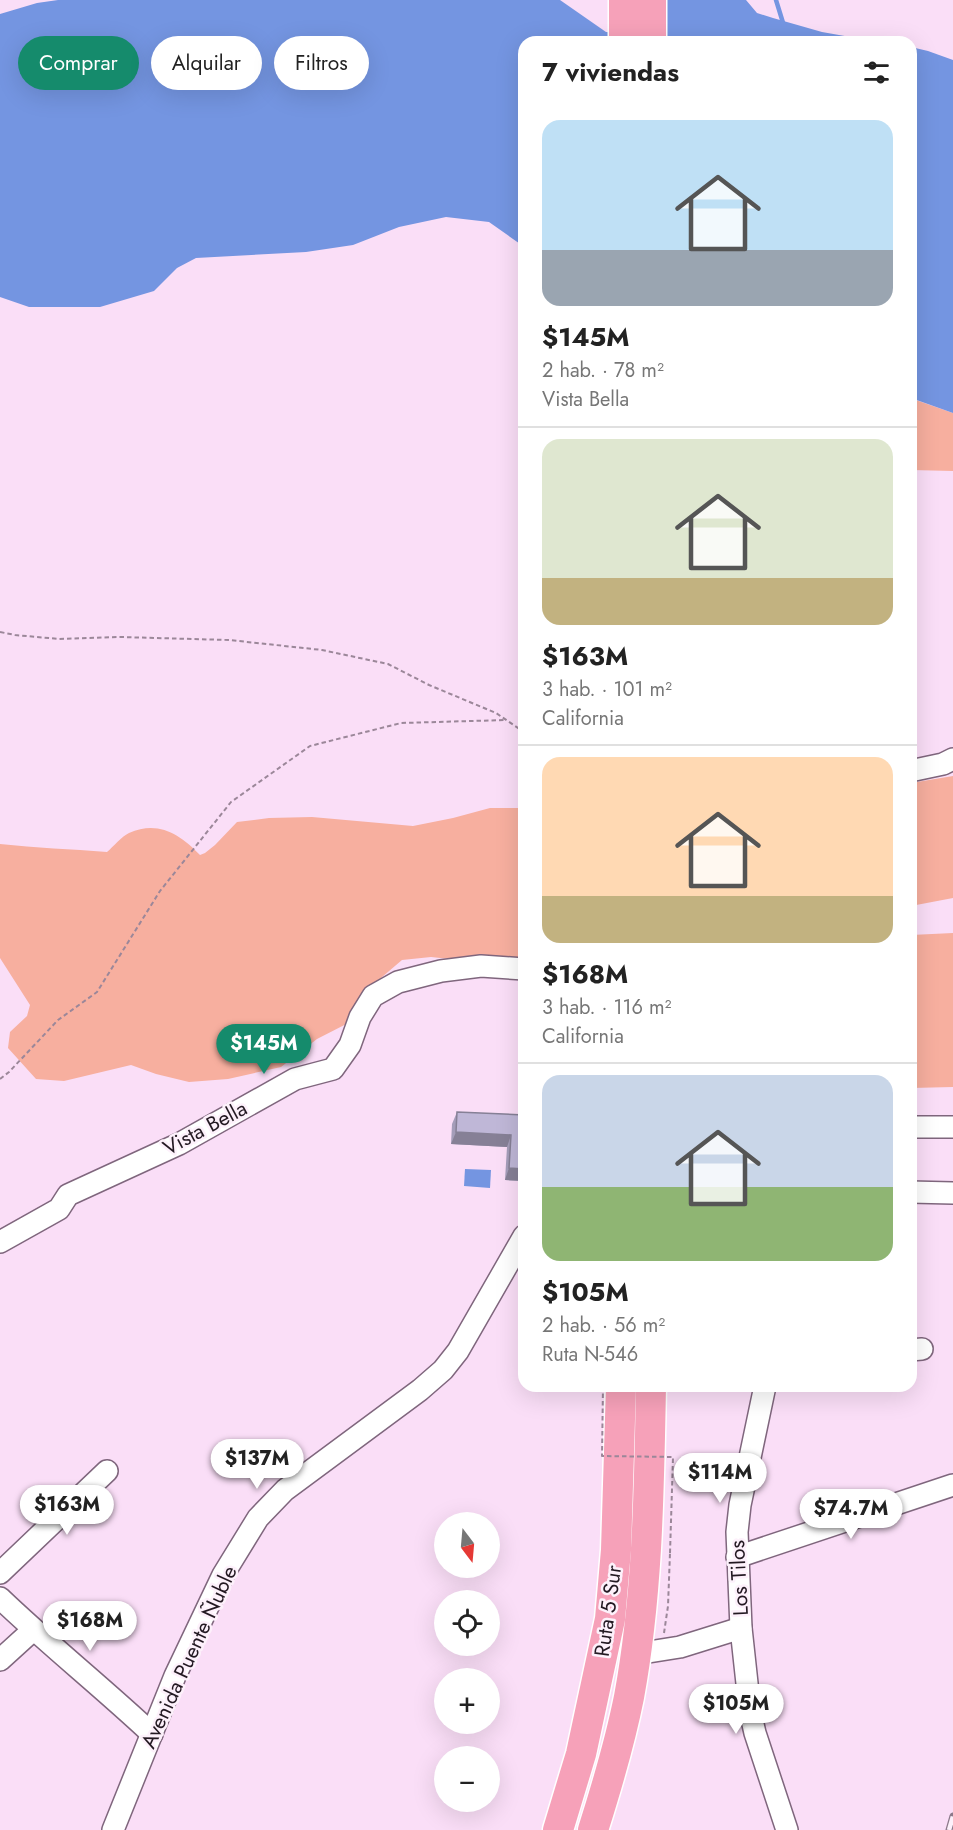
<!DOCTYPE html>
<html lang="es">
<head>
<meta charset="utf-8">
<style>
  body { margin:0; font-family:Jost,sans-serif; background:#f6f6f6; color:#222; height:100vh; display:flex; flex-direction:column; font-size:22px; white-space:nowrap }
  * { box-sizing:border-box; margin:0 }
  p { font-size:20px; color:#767676 }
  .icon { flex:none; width:33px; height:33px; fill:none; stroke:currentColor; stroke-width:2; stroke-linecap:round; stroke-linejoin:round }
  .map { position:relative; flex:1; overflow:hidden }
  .details { position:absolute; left:518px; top:36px; width:399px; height:1356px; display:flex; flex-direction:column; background:#fff; border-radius:18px; box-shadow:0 6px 24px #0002 }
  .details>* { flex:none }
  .banner { position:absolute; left:18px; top:36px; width:410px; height:54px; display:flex; gap:12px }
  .needle { width:39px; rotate:164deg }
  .controls { position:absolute; left:434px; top:1512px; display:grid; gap:12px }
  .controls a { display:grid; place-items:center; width:66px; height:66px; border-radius:50%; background:#fff; box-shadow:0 6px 24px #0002; font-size:30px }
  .price { position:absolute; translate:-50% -51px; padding:0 14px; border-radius:21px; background:#fff; color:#222; font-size:20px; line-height:39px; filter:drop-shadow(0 2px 3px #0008) }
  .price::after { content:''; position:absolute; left:50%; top:36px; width:18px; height:14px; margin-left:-9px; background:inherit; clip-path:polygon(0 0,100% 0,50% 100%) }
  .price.current { background:#158b6c; color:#fff }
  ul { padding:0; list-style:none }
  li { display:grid; align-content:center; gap:12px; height:318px; padding:0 24px }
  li+li { border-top:2px solid #e0e0e0 }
  li span { display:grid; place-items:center; height:186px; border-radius:18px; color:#555 }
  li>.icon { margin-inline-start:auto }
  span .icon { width:108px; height:108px; fill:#fffc; stroke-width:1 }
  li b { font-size:26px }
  h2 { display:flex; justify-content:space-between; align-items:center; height:72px; padding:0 24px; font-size:26px }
  .pill { padding:0 21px; border-radius:27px; background:#fff; box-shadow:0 6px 24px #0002; font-size:21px; line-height:54px }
  .pill.current { background:#158b6c; color:#fff }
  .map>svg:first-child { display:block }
  .green { fill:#f7af9f }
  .water { fill:#7495e1 }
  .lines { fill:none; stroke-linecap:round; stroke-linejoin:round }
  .stream { stroke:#7495e1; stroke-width:4.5 }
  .minor-casing { stroke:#7f667d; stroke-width:24 }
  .highway-casing { stroke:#fff; stroke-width:33 }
  .path { stroke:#9b8799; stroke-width:2; stroke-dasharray:4.5 3; stroke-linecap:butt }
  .minor { stroke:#fff; stroke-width:21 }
  .highway { stroke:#f6a1b9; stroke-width:30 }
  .rail-casing { stroke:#8d7a8b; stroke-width:7 }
  .rail { stroke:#fdf1fb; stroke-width:4.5; stroke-dasharray:14; stroke-linecap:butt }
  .path-bridge { stroke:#9b8799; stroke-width:2; stroke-dasharray:4.5 3; stroke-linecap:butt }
  .wall { fill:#a49db9 }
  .shaded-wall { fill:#868096 }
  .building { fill:#bfb7d7; stroke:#868096; stroke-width:1.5 }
  .labels { text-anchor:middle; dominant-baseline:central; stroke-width:5; stroke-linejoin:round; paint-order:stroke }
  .street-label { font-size:21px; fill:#231922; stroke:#fdf1fb }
</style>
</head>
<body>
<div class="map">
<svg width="953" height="1830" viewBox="0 0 953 1830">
  <rect width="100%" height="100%" fill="#fadef7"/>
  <g class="green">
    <polygon points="910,398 953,413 953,471 911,470"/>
    <polygon points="953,776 953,898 911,906 911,783"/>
    <path d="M490,808H523V961L459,960L431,957L402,960L375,983L360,1017L317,1039L281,1067L228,1079L189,1082L156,1074L131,1065L64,1081L36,1079L8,1048L10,1032L27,1016L30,1005L0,958V844C36,848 71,849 107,852C114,846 121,837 129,833C158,820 180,834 200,855L205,853L215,845L237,822L269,818L312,817L413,826L453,818Z"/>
    <polygon points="953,933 953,1087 911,1088 911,935"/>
  </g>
  <g class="water">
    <polygon points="58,0 560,0 606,32 619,33 662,0 746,0 757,13 773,18 822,32 856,38 894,42 524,42 523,246 489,222 446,217 399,227 353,245 306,252 196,258 177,268 154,291 100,307 29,307 0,297 0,14 37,3"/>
    <polygon points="911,47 928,51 953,60 953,413 911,398"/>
    <polygon points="465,1169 491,1170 490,1188 464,1186"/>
  </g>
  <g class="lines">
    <polyline class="stream" points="776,0 784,26"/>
    <g class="minor-casing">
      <g id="minor">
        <polyline points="910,771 943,764 953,759"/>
        <polyline points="910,1127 953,1127"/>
        <polyline points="910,1192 953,1193"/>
        <polyline points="0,1242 59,1209 68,1195 179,1144 295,1079 333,1069 350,1045 360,1017 373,996 398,982 441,971 481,966 524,969"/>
        <polyline points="910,1350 922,1349"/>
        <polyline points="765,1386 740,1505 737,1532 741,1628 750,1711 755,1733 787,1830"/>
        <polyline points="737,1557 953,1485"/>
        <polyline points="0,1573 107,1471"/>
        <path d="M0,1598C49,1645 102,1687 152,1734"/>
        <polyline points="636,1654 680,1647 741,1628"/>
        <polyline points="0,1660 33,1630"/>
        <polyline points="113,1830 175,1676 223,1575 258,1518 285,1490 420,1390 443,1370 458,1351 524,1236"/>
      </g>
    </g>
    <g class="highway-casing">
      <g id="highway">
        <polyline points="624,42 624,0"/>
        <polyline points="651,42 651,0"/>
        <polyline points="558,1830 581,1754 610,1619 616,1550 621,1386"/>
        <path d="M593,1830C607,1786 620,1742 629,1697C648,1594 649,1490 651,1386"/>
      </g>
    </g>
    <g class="path">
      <polyline points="0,632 15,635 59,639 120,637 229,640 322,650 388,664 429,685 496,713 524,732"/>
      <polyline points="0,1079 9,1072 58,1020 97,992 160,891 231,802 310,746 401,723 506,720"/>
      <polyline points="664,1633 668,1606 670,1553"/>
    </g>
    <use href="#minor" class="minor"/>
    <use href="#highway" class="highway"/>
    <g class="rail-casing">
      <polyline id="rail" points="949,1830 953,1816"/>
    </g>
    <use href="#rail" class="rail"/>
    <polyline class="path-bridge" points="603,1386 602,1456 673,1457 670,1553"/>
  </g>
  <polygon class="wall" points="457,1112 524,1115 524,1181 505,1180 507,1147 451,1144 452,1124"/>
  <g class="shaded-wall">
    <polygon points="456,1132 511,1135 507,1147 451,1144"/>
    <polygon points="509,1168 524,1169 524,1181 505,1180"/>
  </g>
  <polygon class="building" points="457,1112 524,1115 524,1169 509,1168 511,1135 456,1132"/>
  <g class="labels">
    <g class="street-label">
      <text transform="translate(205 1128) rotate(-28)">Vista Bella</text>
      <text transform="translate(739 1578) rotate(-93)">Los Tilos</text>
      <text transform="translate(608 1611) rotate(-82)">Ruta 5 Sur</text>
      <text transform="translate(189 1657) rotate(-65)">Avenida Puente Ñuble</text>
    </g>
  </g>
</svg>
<div class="controls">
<a><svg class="needle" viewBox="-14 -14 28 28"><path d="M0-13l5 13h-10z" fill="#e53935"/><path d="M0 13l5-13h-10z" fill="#767676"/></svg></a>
<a><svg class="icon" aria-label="locate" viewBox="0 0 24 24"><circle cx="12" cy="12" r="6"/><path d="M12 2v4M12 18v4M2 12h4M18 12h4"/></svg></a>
<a>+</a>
<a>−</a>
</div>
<b class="price current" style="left:264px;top:1075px">$145M</b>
<b class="price" style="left:257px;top:1490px">$137M</b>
<b class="price" style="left:720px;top:1504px">$114M</b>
<b class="price" style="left:67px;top:1536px">$163M</b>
<b class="price" style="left:851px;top:1540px">$74.7M</b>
<b class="price" style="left:90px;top:1652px">$168M</b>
<b class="price" style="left:736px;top:1735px">$105M</b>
<div class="banner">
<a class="pill current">Comprar</a>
<a class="pill">Alquilar</a>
<a class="pill">Filtros</a>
</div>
<section class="details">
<h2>7 viviendas<svg class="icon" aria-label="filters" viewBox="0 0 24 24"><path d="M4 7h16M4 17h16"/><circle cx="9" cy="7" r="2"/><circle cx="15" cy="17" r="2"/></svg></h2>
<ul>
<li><span style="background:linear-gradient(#bfe0f5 70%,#9aa5b1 0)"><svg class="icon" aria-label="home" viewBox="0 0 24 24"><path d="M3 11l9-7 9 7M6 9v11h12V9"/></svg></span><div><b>$145M</b><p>2 hab. · 78 m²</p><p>Vista Bella</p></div></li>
<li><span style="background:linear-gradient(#dfe7d0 75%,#c2b280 0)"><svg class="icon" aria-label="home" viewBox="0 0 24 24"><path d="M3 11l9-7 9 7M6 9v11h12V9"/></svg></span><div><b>$163M</b><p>3 hab. · 101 m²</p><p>California</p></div></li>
<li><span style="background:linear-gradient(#ffd9b3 75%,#c2b280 0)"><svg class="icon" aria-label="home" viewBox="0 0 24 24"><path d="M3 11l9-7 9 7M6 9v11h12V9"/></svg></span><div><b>$168M</b><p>3 hab. · 116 m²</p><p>California</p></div></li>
<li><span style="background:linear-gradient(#c9d6e8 60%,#8fb573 0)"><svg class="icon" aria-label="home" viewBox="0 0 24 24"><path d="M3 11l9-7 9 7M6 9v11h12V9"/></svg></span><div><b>$105M</b><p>2 hab. · 56 m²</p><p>Ruta N-546</p></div></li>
</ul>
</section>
</div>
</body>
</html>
